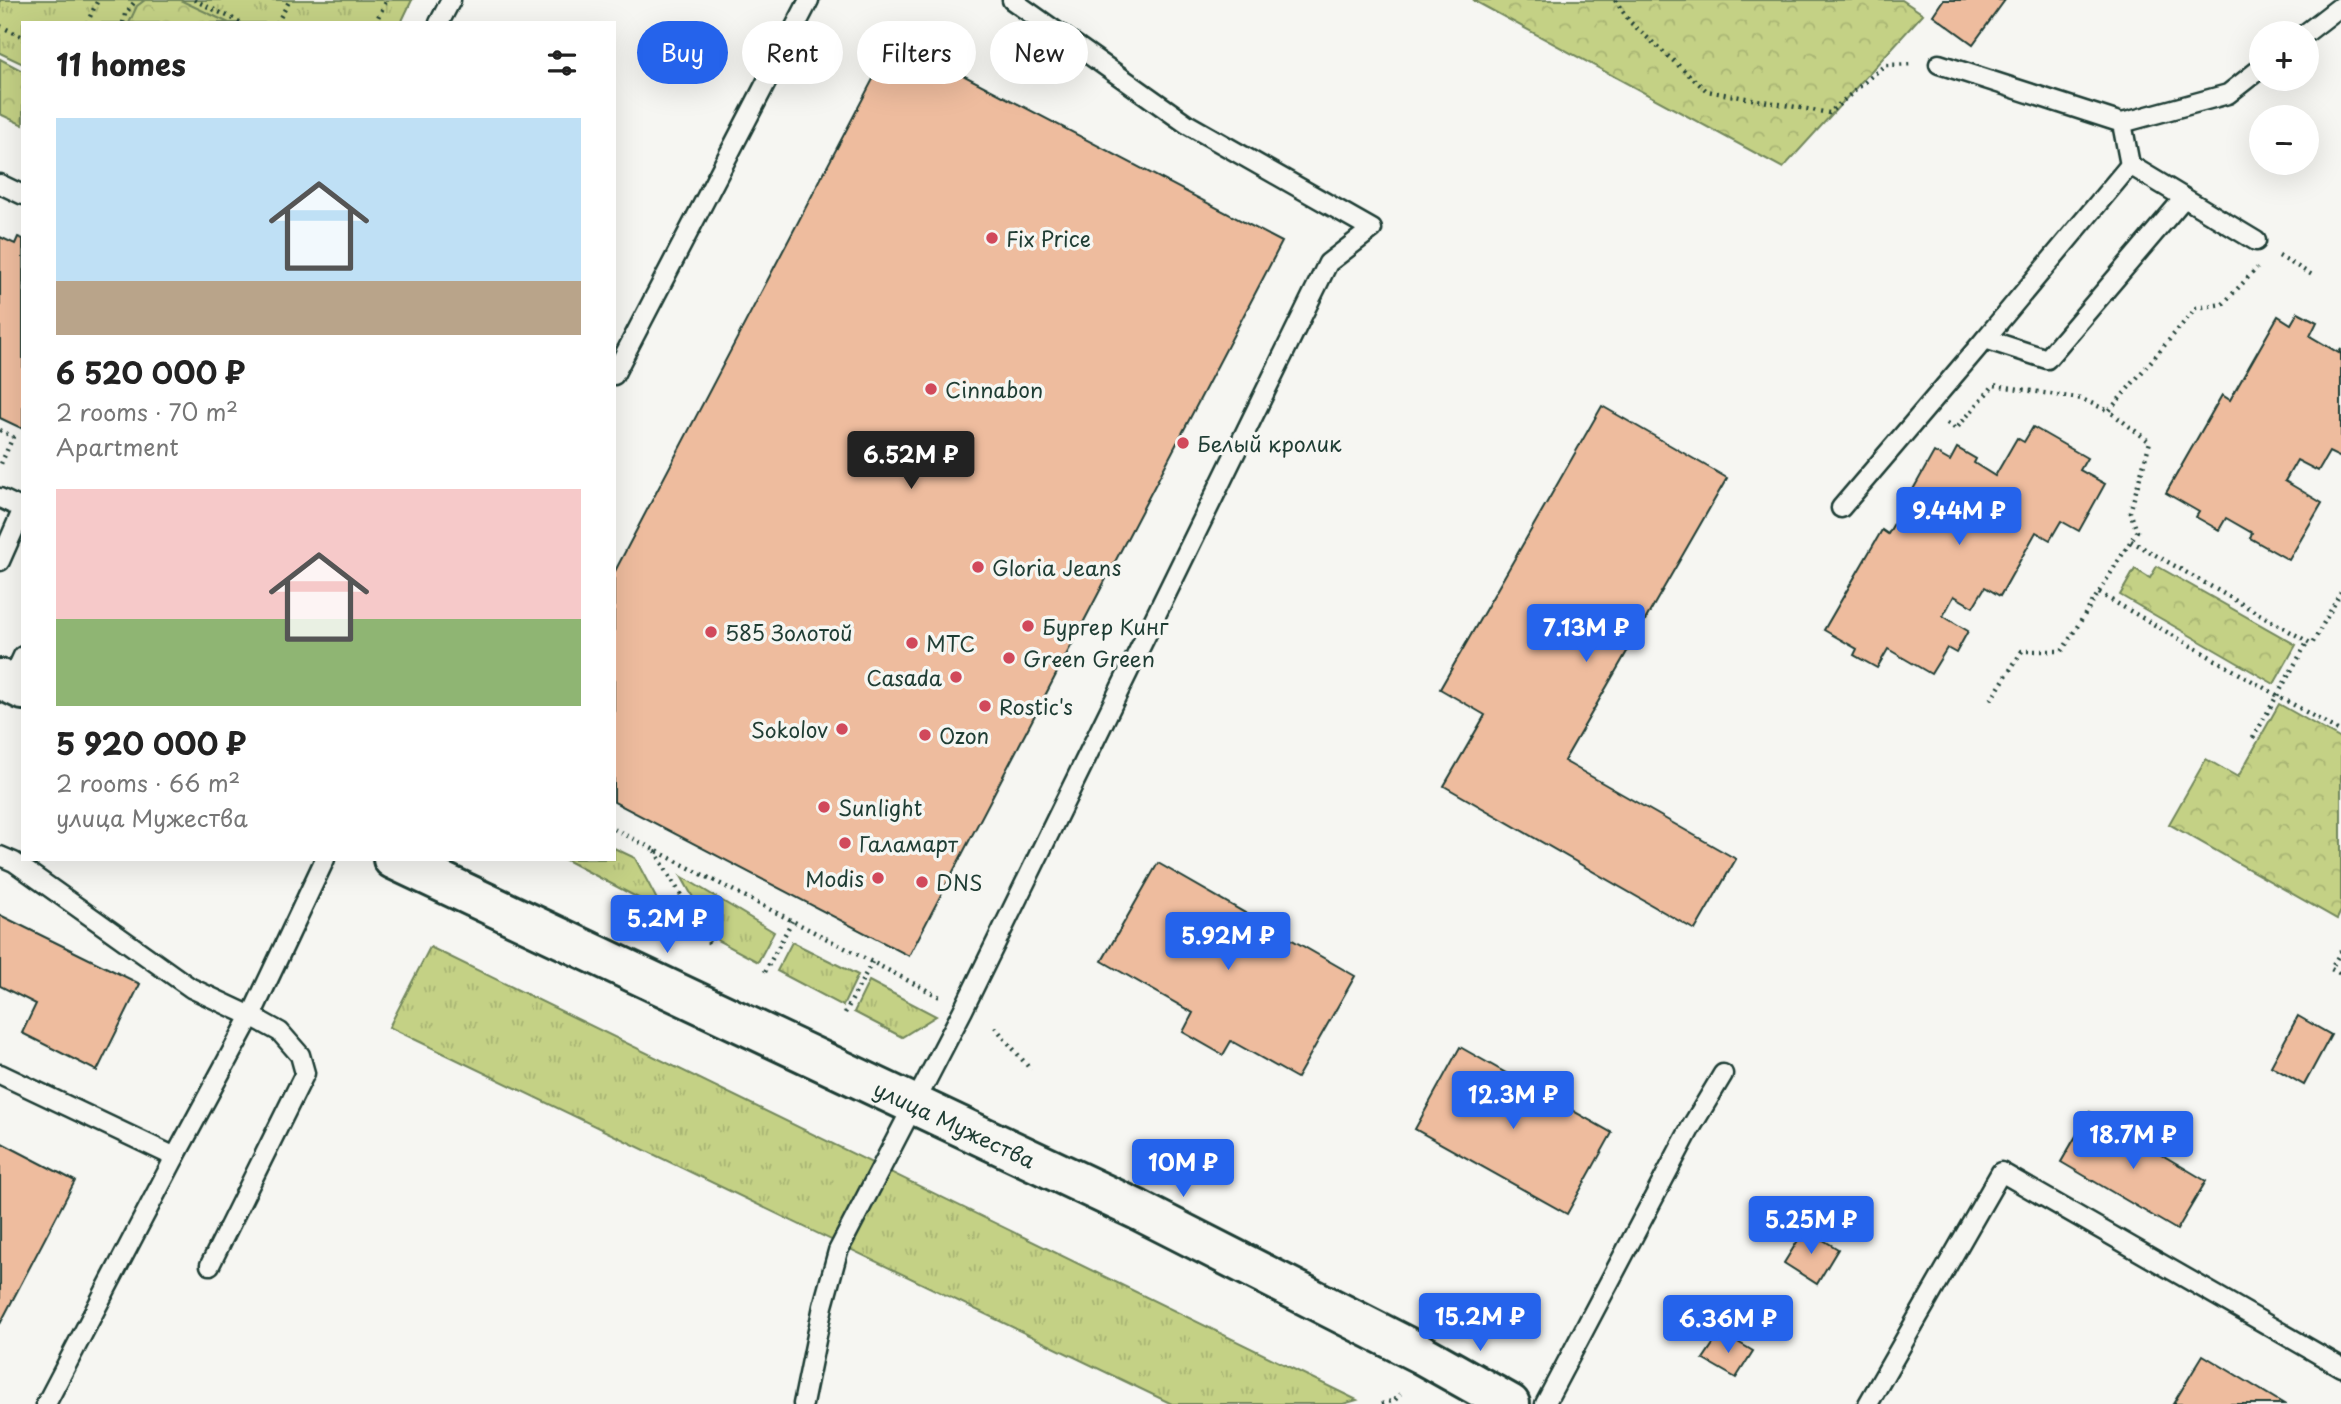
<!DOCTYPE html>
<html lang="en">
<head>
<meta charset="utf-8">
<style>
  body { margin:0; font-family:"Playpen Sans",sans-serif; background:#f2f2f2; color:#222; height:100vh; display:flex; flex-direction:column; font-size:26px; white-space:nowrap }
  * { box-sizing:border-box; margin:0 }
  p { font-size:23px; color:#767676 }
  .icon { flex:none; width:38px; height:38px; fill:none; stroke:currentColor; stroke-width:2; stroke-linecap:round; stroke-linejoin:round }
  .map { position:relative; flex:1; overflow:hidden }
  .panel { position:absolute; left:21px; top:21px; width:595px; height:840px; display:flex; flex-direction:column; background:#fff; border-radius:0px; box-shadow:0 7px 28px #0002 }
  .panel>* { flex:none }
  .banner { position:absolute; left:637px; top:21px; width:665px; height:63px; display:flex; gap:14px }
  .buttons { position:absolute; left:2249px; top:21px; display:grid; gap:14px }
  .buttons a { display:grid; place-items:center; width:70px; height:70px; border-radius:50%; background:#fff; box-shadow:0 7px 28px #0002; font-size:35px }
  .price { position:absolute; translate:-50% -60px; padding:0 16px; border-radius:7px; background:#2563eb; color:#fff; font-size:23px; line-height:46px; filter:drop-shadow(0 2px 4px #0008) }
  .price::after { content:''; position:absolute; left:50%; top:42px; width:21px; height:16px; margin-left:-10px; background:inherit; clip-path:polygon(0 0,100% 0,50% 100%) }
  .price.selected { background:#222; color:#fff }
  ul { padding:0; list-style:none }
  li { display:grid; align-content:center; gap:14px; height:371px; padding:0 35px }
  li span { display:grid; place-items:center; height:217px; border-radius:0px; color:#555 }
  li>.icon { margin-inline-start:auto }
  span .icon { width:126px; height:126px; fill:#fffc; stroke-width:1 }
  li b { font-size:30px }
  h2 { display:flex; justify-content:space-between; align-items:center; height:84px; padding:0 35px; font-size:30px }
  .chip { padding:0 24px; border-radius:32px; background:#fff; box-shadow:0 7px 28px #0002; font-size:24px; line-height:63px }
  .chip.selected { background:#2563eb; color:#fff }
  .map>svg:first-child { display:block }
  .grass { fill:url(#grass-tufts); stroke:#72875c; stroke-width:2 }
  .forest { fill:url(#forest-crowns); stroke:#72875c; stroke-width:2 }
  .building { fill:#eebc9e; stroke:#1f3d34; stroke-width:2 }
  .lines { fill:none; stroke-linecap:round; stroke-linejoin:round }
  .lane-casing { stroke:#1f3d34; stroke-width:23 }
  .secondary-casing { stroke:#1f3d34; stroke-width:44 }
  .path { stroke:#1f3d34; stroke-width:4.5; stroke-dasharray:2 5; stroke-linecap:butt }
  .lane { stroke:#f6f6f2; stroke-width:18 }
  .secondary { stroke:#f6f6f2; stroke-width:38 }
  .poi-dot { fill:#d1495b; stroke:#f6f6f2; stroke-width:2.5 }
  .labels { text-anchor:middle; dominant-baseline:central; stroke-width:7; stroke-linejoin:round; paint-order:stroke }
  .poi-label { font-size:21px; fill:#1f3d34; stroke:#f6f6f2; text-anchor:start }
  .street-label { font-size:21px; fill:#1f3d34; stroke:#f6f6f2 }
</style>
</head>
<body>
<div class="map">
<svg width="2341" height="1404" viewBox="0 0 2341 1404">
  <defs>
    <pattern id="grass-tufts" width="24" height="20" patternUnits="userSpaceOnUse" patternTransform="scale(1.75)"><rect width="24" height="20" fill="#c4d185"/><path d="M3 7l-1-3M5 7V3M7 7l1-3M15 17l-1-3M17 17v-4M19 17l1-3" fill="none" stroke="#a8b473"/></pattern>
    <pattern id="forest-crowns" width="20" height="18" patternUnits="userSpaceOnUse" patternTransform="scale(1.75)"><rect width="20" height="18" fill="#c4d185"/><path d="M2 6a3 3 0 1 1 6 0M12 15a3 3 0 1 1 6 0" fill="none" stroke="#a8b473"/></pattern>
  </defs>
  <rect width="100%" height="100%" fill="#f6f6f2"/>
  <filter id="ink" filterUnits="userSpaceOnUse"><feTurbulence type="fractalNoise" baseFrequency=".0143" numOctaves="2"/><feDisplacementMap in="SourceGraphic" scale="14" xChannelSelector="R" yChannelSelector="G"/><feConvolveMatrix kernelMatrix="1 2 1 2 8 2 1 2 1" color-interpolation-filters="sRGB"/></filter>
  <g filter="url(#ink)">
    <g class="grass">
      <polygon points="0,0 412,0 401,23 23,23 23,64 0,53"/>
      <polygon points="614,848 635,858 663,911 564,859 614,859"/>
      <polygon points="681,876 774,932 758,962 717,940"/>
      <polygon points="792,942 858,975 843,1006 777,971"/>
      <polygon points="430,947 1357,1400 1343,1404 1172,1404 389,1027"/>
      <polygon points="869,981 936,1016 902,1037 854,1012"/>
    </g>
    <g class="forest">
      <polygon points="145,0 180,0 229,23 129,23 137,6"/>
      <polygon points="1473,0 1902,0 1923,14 1783,168"/>
      <polygon points="0,59 23,71 23,125 0,114"/>
      <polygon points="2157,566 2296,645 2274,684 2120,595 2135,569 2150,578"/>
      <polygon points="2279,704 2341,739 2341,911 2337,919 2169,824 2206,759 2238,777"/>
    </g>
    <g class="building">
      <polygon points="1943,0 2005,0 1973,44 1933,15"/>
      <polygon points="894,39 1282,242 909,956 614,802 614,573"/>
      <polygon points="0,237 15,244 18,237 23,239 23,429 0,418"/>
      <polygon points="2298,312 2317,322 2310,336 2339,353 2341,349 2341,458 2329,452 2318,471 2297,460 2285,481 2322,503 2289,560 2250,538 2252,533 2226,518 2219,530 2196,517 2199,512 2166,493 2222,395 2230,400 2278,316 2291,324"/>
      <polygon points="1602,406 1727,478 1564,761 1736,859 1695,930 1444,786 1485,715 1440,689"/>
      <polygon points="2033,427 2087,458 2080,470 2105,484 2079,531 2061,521 2050,540 2036,532 2000,596 1985,587 1973,607 1954,596 1943,616 1968,631 1956,653 1947,648 1931,674 1888,649 1877,668 1854,655 1857,649 1824,630 1882,530 1888,534 1934,452 1950,461 1957,448 1976,459 1974,463 1995,476 2017,438 2024,442"/>
      <polygon points="1158,863 1355,976 1297,1078 1231,1041 1223,1055 1183,1032 1193,1013 1102,961"/>
      <polygon points="0,915 140,984 97,1071 22,1033 36,1004 0,986"/>
      <polygon points="2298,1016 2331,1035 2304,1085 2271,1066"/>
      <polygon points="1460,1047 1612,1133 1567,1214 1415,1129"/>
      <polygon points="2090,1112 2206,1181 2177,1230 2061,1162"/>
      <polygon points="0,1142 75,1181 0,1324"/>
      <polygon points="1805,1229 1838,1249 1817,1284 1784,1263"/>
      <polygon points="1721,1332 1753,1351 1736,1378 1703,1359"/>
      <polygon points="2203,1355 2284,1404 2173,1404"/>
    </g>
    <g class="lines">
      <g class="lane-casing">
        <g id="lane">
          <polyline points="439,23 451,0"/>
          <polyline points="2306,33 2341,6"/>
          <polyline points="1939,64 2122,123 2228,94 2261,68"/>
          <polyline points="2122,123 2130,165 2256,241"/>
          <polyline points="0,184 23,195"/>
          <polyline points="1985,339 2130,165"/>
          <polyline points="614,375 809,0"/>
          <polyline points="0,498 23,509"/>
          <polyline points="1841,508 1985,339 2047,359 2184,198"/>
          <polyline points="0,561 23,509"/>
          <polyline points="10,684 23,656"/>
          <polyline points="0,856 14,862 191,988 251,1016 280,1032 300,1055 305,1073 210,1265"/>
          <polyline points="0,1074 175,1157 251,1016 325,859"/>
          <polyline points="46,1404 175,1157"/>
          <polyline points="803,1404 823,1306 838,1251 963,1010 1328,263 1372,229 1187,124 1012,0"/>
          <polyline points="1545,1404 1690,1129 1723,1074"/>
          <polyline points="1868,1404 2001,1172 2341,1367"/>
        </g>
      </g>
      <g class="secondary-casing">
        <g id="secondary">
          <polyline points="0,679 23,690"/>
          <path id="s1" d="M393,859L1138,1210L1421,1354L1510,1404"/>
        </g>
      </g>
      <g class="path">
        <polyline points="194,0 242,23"/>
        <polyline points="1615,0 1630,22 1707,91 1829,113 1885,65 1913,64"/>
        <polyline points="87,23 98,0"/>
        <polyline points="123,23 125,14 136,0"/>
        <polyline points="277,23 290,0"/>
        <polyline points="375,23 387,0"/>
        <polyline points="0,26 23,37"/>
        <polyline points="2279,256 2314,276"/>
        <polyline points="1947,423 1956,429 1994,385 2082,399 2109,411"/>
        <polyline points="0,430 13,437 0,466"/>
        <polyline points="2131,541 2312,644 2341,592"/>
        <polyline points="2099,593 2341,732"/>
        <polyline points="1991,700 2022,651 2062,651 2137,531 2130,512 2150,442 2109,411 2196,308 2223,304 2257,268"/>
        <polyline points="2253,738 2308,641"/>
        <polyline points="614,829 940,997"/>
        <polyline points="655,851 709,943"/>
        <polyline points="2341,951 2331,969 2341,974"/>
        <polyline points="765,972 792,921"/>
        <polyline points="845,1013 872,962"/>
        <polyline points="995,1027 1031,1070"/>
        <polyline points="1443,1315 1453,1297"/>
        <polyline points="1382,1404 1395,1400 1400,1394"/>
      </g>
      <use href="#lane" class="lane"/>
      <use href="#secondary" class="secondary"/>
    </g>
  </g>
  <g class="poi-dot">
    <circle cx="992" cy="238" r="7"/>
    <circle cx="931" cy="389" r="7"/>
    <circle cx="1183" cy="443" r="7"/>
    <circle cx="978" cy="567" r="7"/>
    <circle cx="1028" cy="626" r="7"/>
    <circle cx="711" cy="632" r="7"/>
    <circle cx="912" cy="643" r="7"/>
    <circle cx="1009" cy="658" r="7"/>
    <circle cx="956" cy="677" r="7"/>
    <circle cx="985" cy="706" r="7"/>
    <circle cx="842" cy="729" r="7"/>
    <circle cx="925" cy="735" r="7"/>
    <circle cx="824" cy="807" r="7"/>
    <circle cx="845" cy="843" r="7"/>
    <circle cx="878" cy="878" r="7"/>
    <circle cx="922" cy="882" r="7"/>
  </g>
  <g class="labels">
    <g class="poi-label">
      <text x="1006" y="238">Fix Price</text>
      <text x="945" y="389">Cinnabon</text>
      <text x="1197" y="443">Белый кролик</text>
      <text x="992" y="567">Gloria Jeans</text>
      <text x="1042" y="626">Бургер Кинг</text>
      <text x="725" y="632">585 Золотой</text>
      <text x="926" y="643">МТС</text>
      <text x="1023" y="658">Green Green</text>
      <text x="942" y="677" text-anchor="end">Casada</text>
      <text x="999" y="706">Rostic's</text>
      <text x="828" y="729" text-anchor="end">Sokolov</text>
      <text x="939" y="735">Ozon</text>
      <text x="838" y="807">Sunlight</text>
      <text x="859" y="843">Галамарт</text>
      <text x="864" y="878" text-anchor="end">Modis</text>
      <text x="936" y="882">DNS</text>
    </g>
    <g class="street-label">
      <text stroke="none"><textPath href="#s1" startOffset="621">улица Мужества</textPath></text>
    </g>
  </g>
</svg>
<div class="buttons">
<a>+</a>
<a>−</a>
</div>
<b class="price selected" style="left:911px;top:491px">6.52M ₽</b>
<b class="price" style="left:1959px;top:547px">9.44M ₽</b>
<b class="price" style="left:1586px;top:664px">7.13M ₽</b>
<b class="price" style="left:667px;top:955px">5.2M ₽</b>
<b class="price" style="left:1228px;top:972px">5.92M ₽</b>
<b class="price" style="left:1513px;top:1131px">12.3M ₽</b>
<b class="price" style="left:2133px;top:1171px">18.7M ₽</b>
<b class="price" style="left:1183px;top:1199px">10M ₽</b>
<b class="price" style="left:1811px;top:1256px">5.25M ₽</b>
<b class="price" style="left:1480px;top:1353px">15.2M ₽</b>
<b class="price" style="left:1728px;top:1355px">6.36M ₽</b>
<div class="banner">
<a class="chip selected">Buy</a>
<a class="chip">Rent</a>
<a class="chip">Filters</a>
<a class="chip">New</a>
</div>
<section class="panel">
<h2>11 homes<svg class="icon" aria-label="filters" viewBox="0 0 24 24"><path d="M4 7h16M4 17h16"/><circle cx="9" cy="7" r="2"/><circle cx="15" cy="17" r="2"/></svg></h2>
<ul>
<li><span style="background:linear-gradient(#bfe0f5 75%,#b9a48a 0)"><svg class="icon" aria-label="home" viewBox="0 0 24 24"><path d="M3 11l9-7 9 7M6 9v11h12V9"/></svg></span><div><b>6 520 000 ₽</b><p>2 rooms · 70 m²</p><p>Apartment</p></div></li>
<li><span style="background:linear-gradient(#f6c9c9 60%,#8fb573 0)"><svg class="icon" aria-label="home" viewBox="0 0 24 24"><path d="M3 11l9-7 9 7M6 9v11h12V9"/></svg></span><div><b>5 920 000 ₽</b><p>2 rooms · 66 m²</p><p>улица Мужества</p></div></li>
</ul>
</section>
</div>
</body>
</html>
